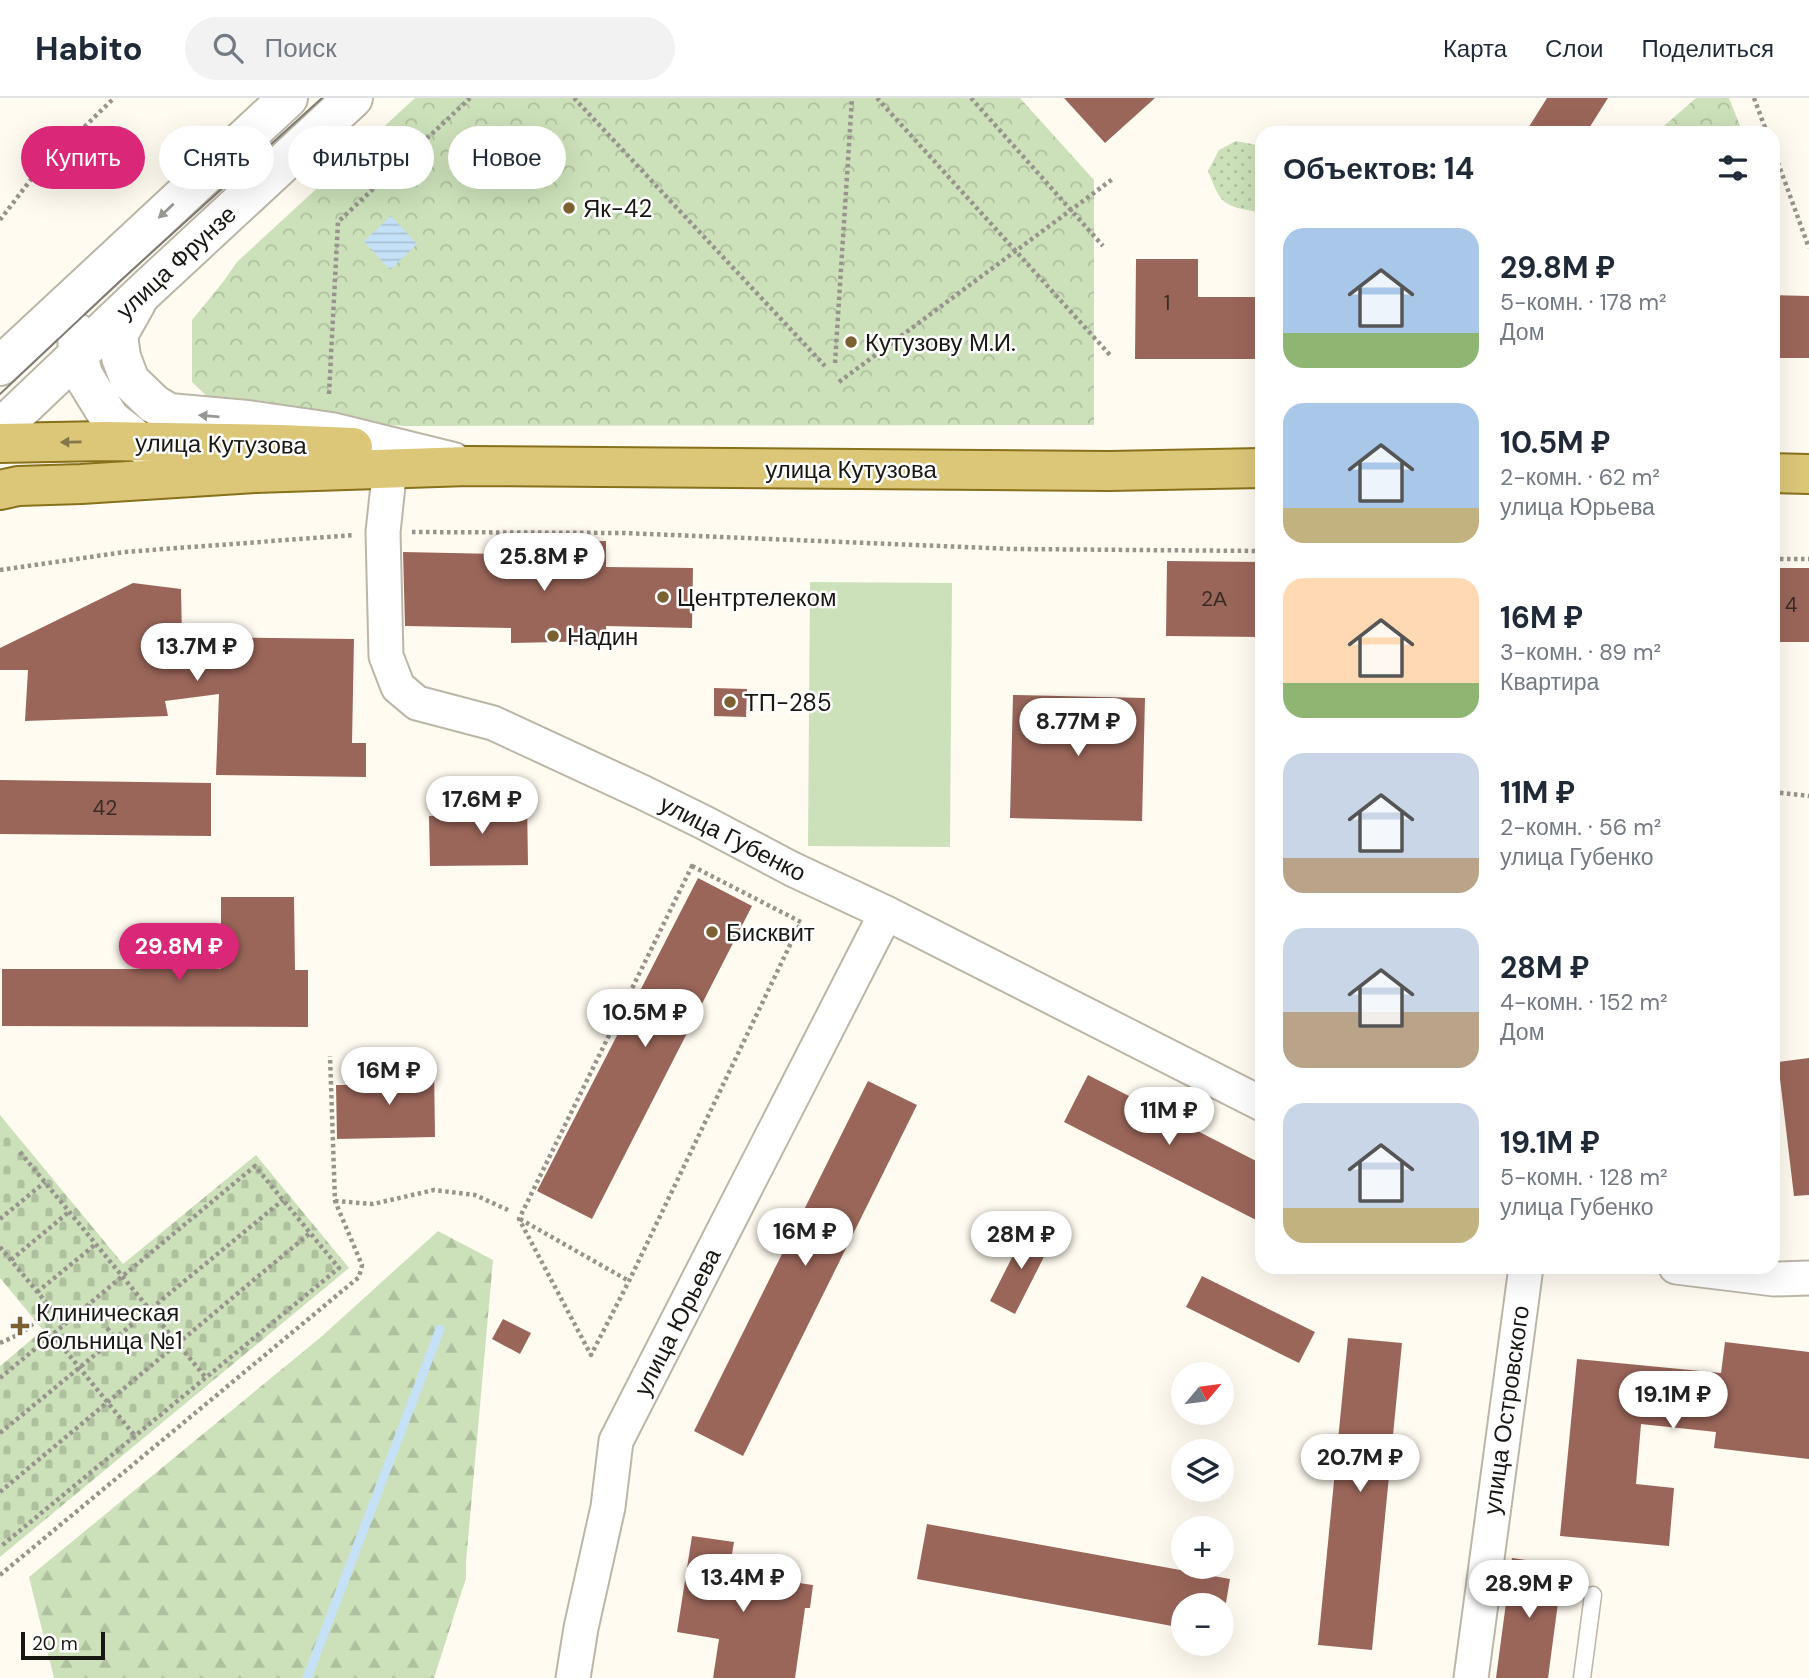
<!DOCTYPE html>
<html lang="ru">
<head>
<meta charset="utf-8">
<style>
  body { margin:0; font-family:"DM Sans",sans-serif; background:#f2f2f3; color:#1f2937; height:100vh; display:flex; flex-direction:column; font-size:26px; white-space:nowrap }
  * { box-sizing:border-box; margin:0 }
  p { font-size:23px; color:#747a83 }
  .icon { flex:none; width:38px; height:38px; fill:none; stroke:currentColor; stroke-width:2; stroke-linecap:round; stroke-linejoin:round }
  .map { position:relative; flex:1; overflow:hidden }
  .side { position:absolute; left:1255px; top:28px; width:525px; height:1148px; display:flex; flex-direction:column; background:#fff; border-radius:21px; box-shadow:0 7px 28px #0002 }
  .side>* { flex:none }
  .banner { position:absolute; left:21px; top:28px; width:665px; height:63px; display:flex; gap:14px }
  .needle { width:46px; rotate:61deg }
  .fabs { position:absolute; left:1171px; top:1264px; display:grid; gap:14px }
  .fabs a { display:grid; place-items:center; width:63px; height:63px; border-radius:50%; background:#fff; box-shadow:0 7px 28px #0002; font-size:35px }
  .scale { position:absolute; left:21px; bottom:18px; width:84px; box-sizing:border-box; padding-left:7px; border:4px solid #191712; border-top:0; font-size:19px; line-height:24px; white-space:nowrap; color:#191712; -webkit-text-stroke:5px #fff; paint-order:stroke }
  .price { position:absolute; translate:-50% -60px; padding:0 16px; border-radius:24px; background:#fff; color:#222; font-size:23px; line-height:46px; filter:drop-shadow(0 2px 4px #0008) }
  .price::after { content:''; position:absolute; left:50%; top:42px; width:21px; height:16px; margin-left:-10px; background:inherit; clip-path:polygon(0 0,100% 0,50% 100%) }
  .price.current { background:#db2777; color:#fff }
  ul { padding:0; list-style:none }
  li { display:flex; align-items:center; gap:21px; height:175px; padding:0 28px }
  li span { display:grid; place-items:center; flex:none; width:196px; height:140px; border-radius:21px; color:#555 }
  li>.icon { margin-inline-start:auto }
  span .icon { width:84px; height:84px; fill:#fffc; stroke-width:1 }
  li b { font-size:30px }
  h2 { display:flex; justify-content:space-between; align-items:center; height:84px; padding:0 28px; font-size:30px }
  .pill { padding:0 24px; border-radius:32px; background:#fff; box-shadow:0 7px 28px #0002; font-size:24px; line-height:63px }
  .pill.current { background:#db2777; color:#fff }
  header { display:flex; align-items:center; gap:42px; box-sizing:border-box; height:98px; padding:0 35px; background:#fff; border-bottom:2px solid #e0e1e3 }
  header strong { font-size:33px }
  nav { display:flex; gap:38px; margin-inline-start:auto; font-size:24px }
  .search { width:490px; height:63px; background:#f2f2f3; display:flex; align-items:center; gap:18px; box-sizing:border-box; padding:0 24px; border-radius:38px; color:#747a83; font-size:26px }
  .map>svg:first-child { display:block }
  .grass { fill:url(#grass-dots) }
  .forest { fill:url(#forest-firs) }
  .cemetery { fill:url(#cemetery-stones) }
  .park { fill:url(#park-crowns) }
  .pitch { fill:#cce1ba }
  .water { fill:url(#water-rules) }
  .lines { fill:none; stroke-linecap:round; stroke-linejoin:round }
  .stream { stroke:#c5e1f7; stroke-width:9 }
  .building { fill:#9b665a }
  .service-casing { stroke:#bcb6a7; stroke-width:19 }
  .minor-casing { stroke:#bcb6a7; stroke-width:37 }
  .secondary-casing { stroke:#bcb6a7; stroke-width:42 }
  .primary-casing { stroke:#88711b; stroke-width:42 }
  .path { stroke:#98948d; stroke-width:4.5; stroke-dasharray:3.5 3.5; stroke-linecap:butt }
  .service { stroke:#fff; stroke-width:16 }
  .minor { stroke:#fff; stroke-width:33 }
  .secondary { stroke:#fff; stroke-width:38 }
  .primary { stroke:#dcc779; stroke-width:38 }
  .tram { stroke:#7e7b74; stroke-width:2 }
  .oneway { fill:#989794 }
  .oneway2 { fill:#84784b }
  .poi-dot { fill:#7b6132; stroke:#fff; stroke-width:2.5 }
  .labels { text-anchor:middle; dominant-baseline:central; stroke-width:5; stroke-linejoin:round; paint-order:stroke }
  .number-label { font-size:21px; fill:#3a2b24 }
  .poi-label { font-size:24px; fill:#191712; stroke:#fff; text-anchor:start }
  .street-label { font-size:24px; fill:#191712; stroke:#fff }
</style>
</head>
<body>
<header>
<strong>Habito</strong>
<div class="search"><svg class="icon" aria-label="search" viewBox="0 0 24 24"><circle cx="10" cy="10" r="6"/><path d="M15 15l6 6"/></svg>Поиск</div>
<nav><a>Карта</a><a>Слои</a><a>Поделиться</a></nav>
</header>
<div class="map">
<svg width="1809" height="1580" viewBox="0 0 1809 1580">
  <defs>
    <pattern id="grass-dots" width="8" height="8" patternUnits="userSpaceOnUse" patternTransform="scale(1.75)"><rect width="8" height="8" fill="#cce1ba"/><path d="M2 2h.1M6 6h.1" fill="none" stroke="#afc09f" stroke-width="1.8" stroke-linecap="round"/></pattern>
    <pattern id="forest-firs" width="22" height="20" patternUnits="userSpaceOnUse" patternTransform="scale(1.75)"><rect width="22" height="20" fill="#cce1ba"/><path d="M5 1l3.5 6h-7zM16 11l3.5 6h-7z" fill="#afc09f"/></pattern>
    <pattern id="cemetery-stones" width="16" height="16" patternUnits="userSpaceOnUse" patternTransform="scale(1.75)"><rect width="16" height="16" fill="#cce1ba"/><path d="M2 7V4a2 2 0 0 1 4 0v3zM10 15v-3a2 2 0 0 1 4 0v3z" fill="#afc09f"/></pattern>
    <pattern id="park-crowns" width="20" height="18" patternUnits="userSpaceOnUse" patternTransform="scale(1.75)"><rect width="20" height="18" fill="#cce1ba"/><path d="M2 6a3 3 0 1 1 6 0M12 15a3 3 0 1 1 6 0" fill="none" stroke="#afc09f"/></pattern>
    <pattern id="water-rules" width="6" height="5" patternUnits="userSpaceOnUse" patternTransform="scale(1.75)"><rect width="6" height="5" fill="#c5e1f7"/><path d="M0 2.5h6" fill="none" stroke="#a9c0d3"/></pattern>
  </defs>
  <rect width="100%" height="100%" fill="#fffbf1"/>
  <path class="grass" d="M1236,43L1262,48V114H1258C1222,108 1221,106 1208,73L1219,52Z"/>
  <polygon class="forest" points="438,1133 493,1162 466,1464 466,1480 434,1580 54,1580 29,1479 321,1239"/>
  <polygon class="cemetery" points="0,1017 123,1166 256,1057 349,1170 0,1459 0,1268 43,1232 0,1180"/>
  <g class="park">
    <polygon points="415,0 1020,0 1094,82 1094,327 405,328 348,324 216,307 192,284 192,222 223,184 237,164"/>
    <polygon points="1696,0 1729,0 1743,35 1656,35"/>
  </g>
  <polygon class="pitch" points="810,484 952,485 950,749 808,748"/>
  <polygon class="water" points="391,118 417,146 390,172 364,143"/>
  <g class="lines">
    <polyline class="stream" points="307,1580 440,1231"/>
  </g>
  <g class="building">
    <polygon points="1064,0 1155,0 1105,45"/>
    <polygon points="1547,0 1608,0 1586,35 1525,35"/>
    <polygon points="1136,161 1198,161 1198,199 1262,199 1262,261 1135,261"/>
    <polygon points="1773,197 1809,198 1809,260 1773,260"/>
    <polygon points="606,443 606,469 693,470 692,530 606,528 607,543 511,545 511,530 405,528 403,454 549,457 549,444"/>
    <polygon points="1167,463 1262,464 1262,539 1166,538"/>
    <rect x="1773" y="470" width="36" height="74"/>
    <polygon points="133,485 181,491 182,539 354,541 352,645 366,645 366,679 216,677 219,596 165,603 168,618 25,623 28,572 0,572 0,550"/>
    <polygon points="714,590 747,591 746,619 714,618"/>
    <polygon points="1013,597 1145,600 1142,723 1010,720"/>
    <polygon points="0,682 211,685 211,738 0,736"/>
    <polygon points="477,702 527,702 528,767 430,768 429,718 477,718"/>
    <polygon points="698,780 752,808 592,1121 537,1093"/>
    <polygon points="221,799 294,799 295,872 308,872 308,929 2,928 2,871 221,871"/>
    <polygon points="1809,960 1809,1097 1794,1098 1778,964"/>
    <polygon points="388,970 434,970 435,1039 337,1041 336,987 388,987"/>
    <polygon points="1088,977 1262,1066 1262,1125 1064,1024"/>
    <polygon points="868,983 917,1007 743,1358 694,1333"/>
    <polygon points="1027,1130 1052,1143 1015,1216 990,1203"/>
    <polygon points="1202,1178 1315,1234 1299,1265 1186,1209"/>
    <polygon points="503,1221 531,1235 520,1256 492,1241"/>
    <polygon points="1348,1240 1402,1245 1372,1552 1318,1547"/>
    <polygon points="1725,1244 1809,1254 1809,1361 1714,1350 1716,1334 1641,1326 1636,1386 1674,1390 1669,1448 1560,1438 1577,1261 1721,1275"/>
    <polygon points="927,1426 1230,1481 1222,1528 1222,1507 1183,1507 1183,1530 917,1481"/>
    <polygon points="692,1438 734,1444 729,1475 813,1487 810,1510 805,1510 795,1580 713,1580 719,1541 677,1534"/>
    <polygon points="1512,1460 1563,1467 1548,1580 1496,1580"/>
  </g>
  <g class="lines">
    <g class="service-casing">
      <polyline id="service" points="1582,1580 1593,1497"/>
    </g>
    <g class="minor-casing">
      <g id="minor">
        <polyline points="390,369 383,434 386,558 398,589 417,605 493,625 642,694 705,725 792,771 886,815 1262,1006"/>
        <polyline points="1676,1169 1774,1181 1809,1180"/>
        <polyline points="573,1580 581,1530 608,1409 616,1343 886,815"/>
        <polyline points="1471,1580 1526,1169"/>
      </g>
    </g>
    <g class="secondary-casing">
      <g id="secondary">
        <polyline points="136,205 118,237 121,259 130,283 154,306 169,315 247,322 331,334 453,364"/>
        <polyline points="77,235 78,256 83,277 110,321 154,355"/>
        <polyline points="0,268 288,0"/>
        <polyline points="0,331 147,191 353,0"/>
      </g>
    </g>
    <g class="primary-casing">
      <g id="primary">
        <polyline points="0,345 105,343 280,346 353,349"/>
        <polyline points="1773,375 1809,376"/>
        <polyline points="0,392 18,388 81,386 255,375 468,368 1109,373 1262,370"/>
      </g>
    </g>
    <g class="path">
      <polyline points="574,0 825,268"/>
      <polyline points="877,0 1110,257"/>
      <polyline points="971,0 1103,148"/>
      <polyline points="1754,0 1767,35"/>
      <polyline points="1773,51 1809,150"/>
      <polyline points="0,122 32,80 114,0"/>
      <polyline points="835,265 852,0"/>
      <polyline points="839,284 1114,80"/>
      <polyline points="329,296 338,124 470,0"/>
      <polyline points="412,434 624,435 1013,451 1262,453"/>
      <polyline points="1773,461 1809,461"/>
      <polyline points="0,472 124,454 354,437"/>
      <polyline points="1773,694 1809,698"/>
      <polygon points="692,768 801,824 629,1183 591,1257 519,1121"/>
      <polyline points="20,1054 206,1280"/>
      <polyline points="335,1103 373,1106 434,1092 475,1097 508,1112"/>
      <polyline points="0,1121 45,1084"/>
      <polyline points="520,1121 629,1183"/>
      <polyline points="0,1149 64,1226"/>
      <polyline points="11,1162 70,1113"/>
      <polyline points="37,1194 96,1146"/>
      <polyline points="88,1207 96,1216"/>
      <polyline points="107,1230 115,1240"/>
      <polyline points="52,1236 135,1338"/>
      <polyline points="0,1245 22,1235 51,1210"/>
      <polyline points="0,1280 255,1068 339,1170 0,1449"/>
      <polyline points="0,1335 283,1102"/>
      <polyline points="0,1394 310,1135"/>
      <polyline points="0,1477 359,1179 362,1167 335,1103 330,958"/>
    </g>
    <use href="#service" class="service"/>
    <use href="#minor" class="minor"/>
    <use href="#secondary" class="secondary"/>
    <use href="#primary" class="primary"/>
    <polyline class="tram" points="0,296 119,184 322,0"/>
  </g>
  <defs><path id="oneway-solid" d="M-6-.8H1V-3.2L6.5 0L1 3.2V.8H-6Z" transform="scale(1.75)"/></defs>
  <g class="oneway">
    <use href="#oneway-solid" transform="translate(166 113) rotate(137)"/>
    <use href="#oneway-solid" transform="translate(209 318) rotate(-175)"/>
  </g>
  <use class="oneway2" href="#oneway-solid" transform="translate(71 344) rotate(179)"/>
  <g class="poi-dot">
    <circle cx="569" cy="110" r="7"/>
    <circle cx="851" cy="244" r="7"/>
    <circle cx="663" cy="499" r="7"/>
    <circle cx="553" cy="538" r="7"/>
    <circle cx="730" cy="604" r="7"/>
    <circle cx="712" cy="834" r="7"/>
    <path d="M16.5 1217.5h7v7h7v7h-7v7h-7v-7h-7v-7h7z"/>
  </g>
  <g class="labels">
    <g class="number-label">
      <text x="1167" y="205">1</text>
      <text x="1214" y="501">2А</text>
      <text x="1791" y="507">4</text>
      <text x="105" y="710">42</text>
    </g>
    <g class="poi-label">
      <text x="583" y="110">Як-42</text>
      <text x="865" y="244">Кутузову М.И.</text>
      <text x="677" y="499">Центртелеком</text>
      <text x="567" y="538">Надин</text>
      <text x="744" y="604">ТП-285</text>
      <text x="726" y="834">Бисквит</text>
      <text x="36" y="1214">Клиническая<tspan x="36" dy="28">больница №1</tspan></text>
    </g>
    <g class="street-label">
      <text transform="translate(176 164) rotate(-43)">улица Фрунзе</text>
      <text transform="translate(221 346) rotate(1)">улица Кутузова</text>
      <text x="851" y="371">улица Кутузова</text>
      <text transform="translate(733 740) rotate(27)">улица Губенко</text>
      <text transform="translate(677 1224) rotate(-63)">улица Юрьева</text>
      <text transform="translate(1506 1312) rotate(-82)">улица Островского</text>
    </g>
  </g>
</svg>
<div class="fabs">
<a><svg class="needle" viewBox="-14 -14 28 28"><path d="M0-13l5 13h-10z" fill="#e53935"/><path d="M0 13l5-13h-10z" fill="#747a83"/></svg></a>
<a><svg class="icon" aria-label="layers" viewBox="0 0 24 24"><path d="M12 4l9 5-9 5-9-5zM3 14l9 5 9-5"/></svg></a>
<a>+</a>
<a>−</a>
</div>
<div class="scale">20 m</div>
<b class="price" style="left:544px;top:495px">25.8M ₽</b>
<b class="price" style="left:197px;top:585px">13.7M ₽</b>
<b class="price" style="left:1078px;top:660px">8.77M ₽</b>
<b class="price" style="left:482px;top:738px">17.6M ₽</b>
<b class="price current" style="left:179px;top:885px">29.8M ₽</b>
<b class="price" style="left:645px;top:951px">10.5M ₽</b>
<b class="price" style="left:389px;top:1009px">16M ₽</b>
<b class="price" style="left:1169px;top:1049px">11M ₽</b>
<b class="price" style="left:805px;top:1170px">16M ₽</b>
<b class="price" style="left:1021px;top:1173px">28M ₽</b>
<b class="price" style="left:1673px;top:1333px">19.1M ₽</b>
<b class="price" style="left:1360px;top:1396px">20.7M ₽</b>
<b class="price" style="left:743px;top:1516px">13.4M ₽</b>
<b class="price" style="left:1529px;top:1522px">28.9M ₽</b>
<div class="banner">
<a class="pill current">Купить</a>
<a class="pill">Снять</a>
<a class="pill">Фильтры</a>
<a class="pill">Новое</a>
</div>
<section class="side">
<h2>Объектов: 14<svg class="icon" aria-label="filters" viewBox="0 0 24 24"><path d="M4 7h16M4 17h16"/><circle cx="9" cy="7" r="2"/><circle cx="15" cy="17" r="2"/></svg></h2>
<ul>
<li><span style="background:linear-gradient(#a9c7e8 75%,#8fb573 0)"><svg class="icon" aria-label="home" viewBox="0 0 24 24"><path d="M3 11l9-7 9 7M6 9v11h12V9"/></svg></span><div><b>29.8M ₽</b><p>5-комн. · 178 m²</p><p>Дом</p></div></li>
<li><span style="background:linear-gradient(#a9c7e8 75%,#c2b280 0)"><svg class="icon" aria-label="home" viewBox="0 0 24 24"><path d="M3 11l9-7 9 7M6 9v11h12V9"/></svg></span><div><b>10.5M ₽</b><p>2-комн. · 62 m²</p><p>улица Юрьева</p></div></li>
<li><span style="background:linear-gradient(#ffd9b3 75%,#8fb573 0)"><svg class="icon" aria-label="home" viewBox="0 0 24 24"><path d="M3 11l9-7 9 7M6 9v11h12V9"/></svg></span><div><b>16M ₽</b><p>3-комн. · 89 m²</p><p>Квартира</p></div></li>
<li><span style="background:linear-gradient(#c9d6e8 75%,#b9a48a 0)"><svg class="icon" aria-label="home" viewBox="0 0 24 24"><path d="M3 11l9-7 9 7M6 9v11h12V9"/></svg></span><div><b>11M ₽</b><p>2-комн. · 56 m²</p><p>улица Губенко</p></div></li>
<li><span style="background:linear-gradient(#c9d6e8 60%,#b9a48a 0)"><svg class="icon" aria-label="home" viewBox="0 0 24 24"><path d="M3 11l9-7 9 7M6 9v11h12V9"/></svg></span><div><b>28M ₽</b><p>4-комн. · 152 m²</p><p>Дом</p></div></li>
<li><span style="background:linear-gradient(#c9d6e8 75%,#c2b280 0)"><svg class="icon" aria-label="home" viewBox="0 0 24 24"><path d="M3 11l9-7 9 7M6 9v11h12V9"/></svg></span><div><b>19.1M ₽</b><p>5-комн. · 128 m²</p><p>улица Губенко</p></div></li>
</ul>
</section>
</div>
</body>
</html>
